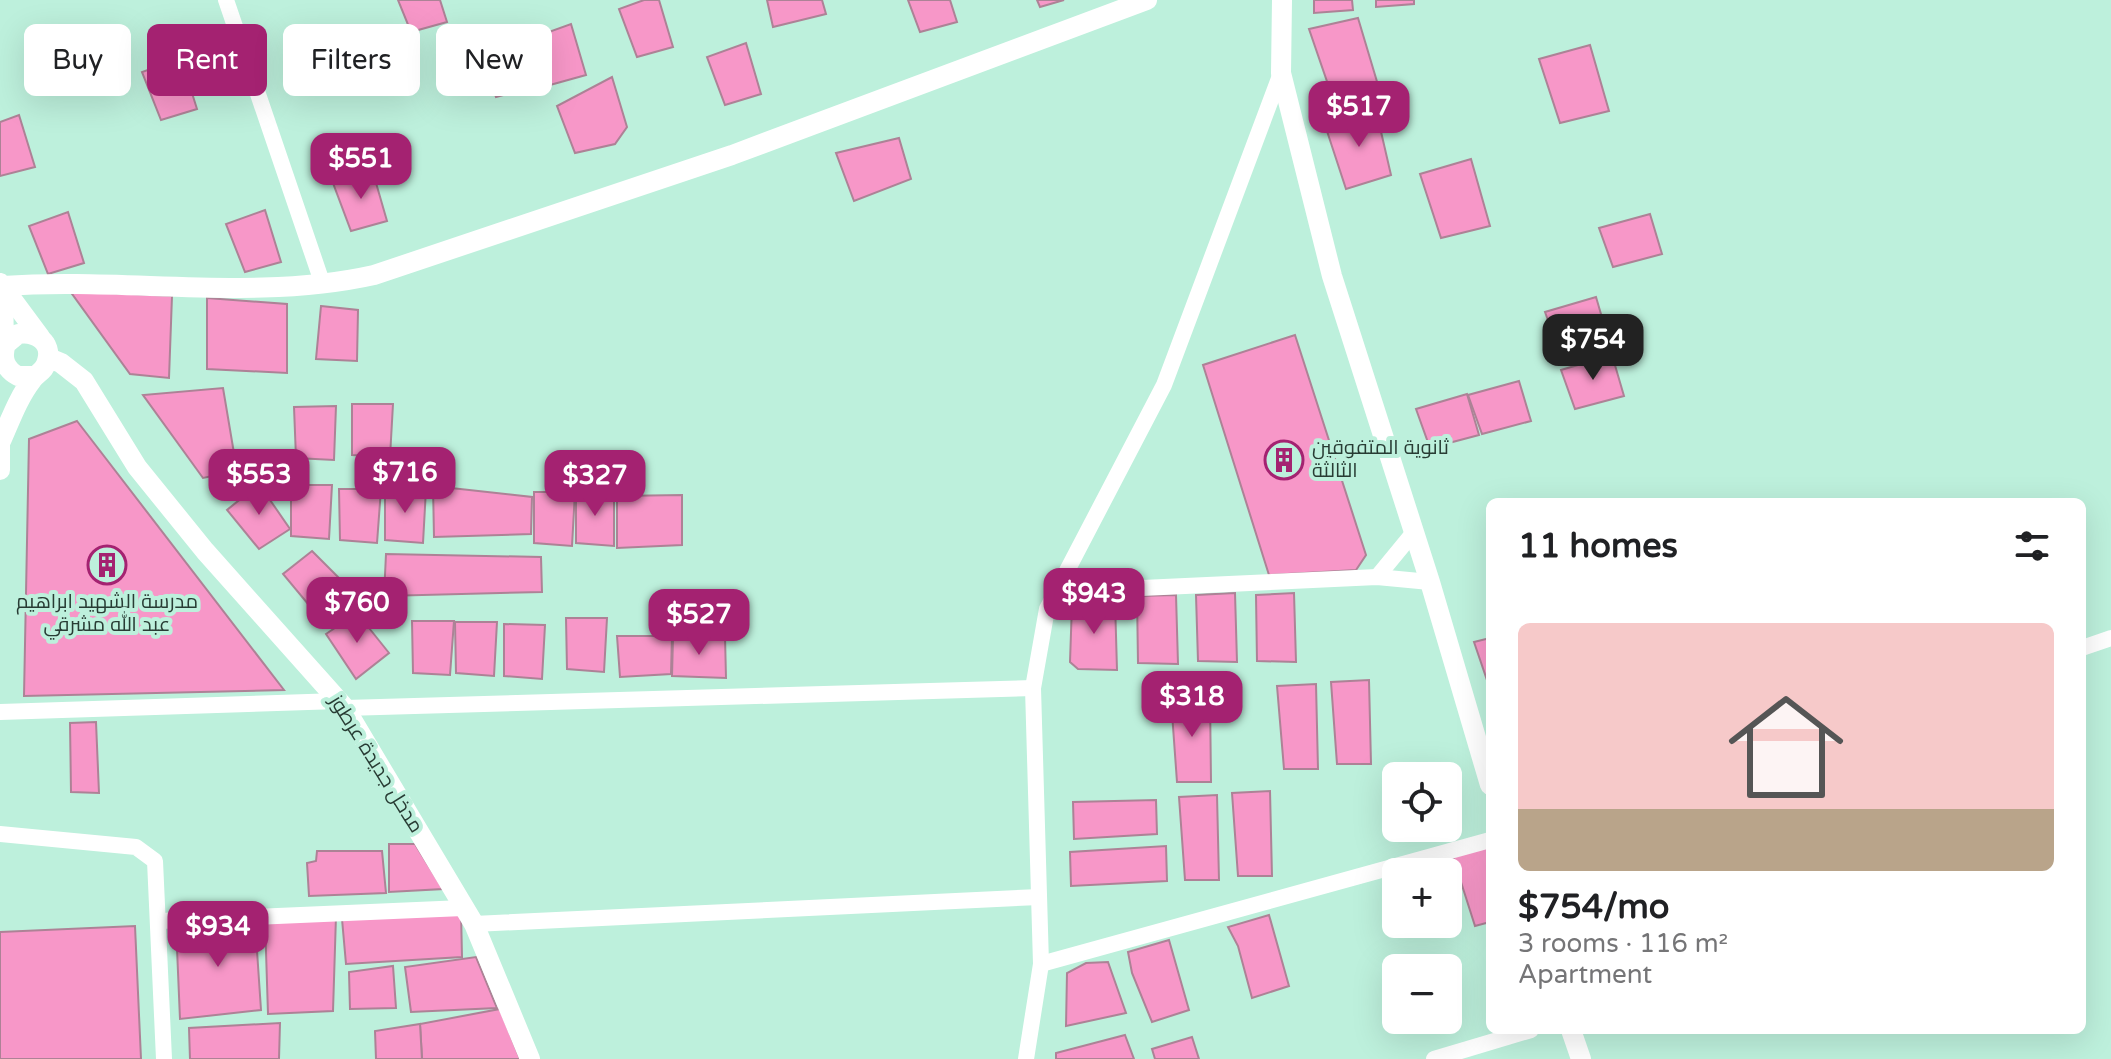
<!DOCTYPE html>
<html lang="en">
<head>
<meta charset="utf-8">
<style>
  body { margin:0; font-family:"Varela Round",Cairo,sans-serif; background:#f6f6f6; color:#202124; height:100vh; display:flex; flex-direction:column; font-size:30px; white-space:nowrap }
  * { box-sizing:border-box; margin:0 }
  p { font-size:26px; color:#757577 }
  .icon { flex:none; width:44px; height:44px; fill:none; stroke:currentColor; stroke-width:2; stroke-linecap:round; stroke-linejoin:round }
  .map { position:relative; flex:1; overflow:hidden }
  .panel { position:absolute; left:1486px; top:498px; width:600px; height:536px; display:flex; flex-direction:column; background:#fff; border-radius:12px; box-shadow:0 8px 32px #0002 }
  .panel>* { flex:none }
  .top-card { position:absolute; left:24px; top:24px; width:760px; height:72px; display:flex; gap:16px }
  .tools { position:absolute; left:1382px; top:762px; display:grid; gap:16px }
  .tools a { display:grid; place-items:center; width:80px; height:80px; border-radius:12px; background:#fff; box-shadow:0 8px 32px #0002; font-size:40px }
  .price { position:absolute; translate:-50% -68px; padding:0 18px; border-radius:16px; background:#a42271; color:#fff; font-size:26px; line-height:52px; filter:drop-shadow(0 2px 4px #0008) }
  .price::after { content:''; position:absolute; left:50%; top:48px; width:24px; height:18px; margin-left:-12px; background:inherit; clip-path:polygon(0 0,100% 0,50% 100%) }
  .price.on { background:#222; color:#fff }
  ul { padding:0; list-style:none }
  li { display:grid; align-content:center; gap:16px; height:424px; padding:0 32px }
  li span { display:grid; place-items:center; height:248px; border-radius:12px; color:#555 }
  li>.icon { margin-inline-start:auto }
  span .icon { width:144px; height:144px; fill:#fffc; stroke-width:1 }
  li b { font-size:34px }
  h2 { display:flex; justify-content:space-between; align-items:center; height:96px; padding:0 32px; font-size:34px }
  .tag { padding:0 28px; border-radius:12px; background:#fff; box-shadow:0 8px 32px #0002; font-size:28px; line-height:72px }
  .tag.on { background:#a42271; color:#fff }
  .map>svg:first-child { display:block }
  .building { fill:#f797c8; stroke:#ad8296; stroke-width:2 }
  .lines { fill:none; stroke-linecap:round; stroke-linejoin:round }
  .minor { stroke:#fff; stroke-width:16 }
  .tertiary { stroke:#fff; stroke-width:20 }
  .labels { text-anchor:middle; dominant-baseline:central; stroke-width:8; stroke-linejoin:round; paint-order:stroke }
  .poi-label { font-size:20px; fill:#283c34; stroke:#bdf0dc; text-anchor:start }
  .street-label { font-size:20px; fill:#283c34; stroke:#bdf0dc }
</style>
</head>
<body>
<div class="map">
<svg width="2111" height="1059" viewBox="0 0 2111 1059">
  <rect width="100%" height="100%" fill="#bdf0dc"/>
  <g class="building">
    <polygon points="398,0 440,0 447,22 411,32"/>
    <polygon points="644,0 659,0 673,47 637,57 619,9"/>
    <polygon points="767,0 822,0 826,14 773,27"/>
    <polygon points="908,0 950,0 957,22 920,32"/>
    <polygon points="1037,0 1064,0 1040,7"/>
    <polygon points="1314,0 1352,0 1353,10 1314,13"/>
    <polygon points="1376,0 1414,0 1414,4 1376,7"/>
    <polygon points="1358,18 1378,85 1331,93 1309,29"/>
    <polygon points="571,24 586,75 550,85 532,38"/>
    <polygon points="517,35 533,87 496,97 478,49"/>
    <polygon points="746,43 761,94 725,105 707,57"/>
    <polygon points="1590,45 1609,111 1560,123 1539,59"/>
    <polygon points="181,58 197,109 161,120 142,72"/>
    <polygon points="612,77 627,127 615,144 575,153 557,106"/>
    <polygon points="1376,110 1391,175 1346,189 1325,125"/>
    <polygon points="19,115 35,167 0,176 0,122"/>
    <polygon points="899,138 911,179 854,201 836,153"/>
    <polygon points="1471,159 1490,226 1441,238 1420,174"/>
    <polygon points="372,169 387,221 351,231 333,183"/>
    <polygon points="265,210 281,262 245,272 226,224"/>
    <polygon points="68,212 84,263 48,274 29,226"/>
    <polygon points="1650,214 1662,254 1613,267 1599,228"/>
    <polygon points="70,291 172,296 169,378 130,374"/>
    <polygon points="1596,297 1608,338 1559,351 1545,312"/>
    <polygon points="207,298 287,304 287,373 207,369"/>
    <polygon points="321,306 358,310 357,361 316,359"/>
    <polygon points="1295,335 1366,555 1356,570 1269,575 1203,365"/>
    <polygon points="1612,355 1624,396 1575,409 1561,370"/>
    <polygon points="1519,381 1531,421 1482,434 1468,395"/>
    <polygon points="223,388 237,471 203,478 143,395"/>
    <polygon points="1467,394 1479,435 1430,448 1416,409"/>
    <polygon points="352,404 393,404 390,457 352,455"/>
    <polygon points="336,406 334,460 296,458 294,407"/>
    <polygon points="77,421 284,690 24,696 29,439"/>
    <polygon points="259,484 290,529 259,549 227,510"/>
    <polygon points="291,485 332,485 329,539 291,536"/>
    <polygon points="433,486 532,497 531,534 434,537"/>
    <polygon points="339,489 381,489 377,543 340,540"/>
    <polygon points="385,489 426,489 423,543 385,540"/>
    <polygon points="534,492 575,492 572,546 534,543"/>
    <polygon points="576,492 614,492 614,546 576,543"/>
    <polygon points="682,495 682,545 617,548 617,496"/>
    <polygon points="312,551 348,587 318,616 283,574"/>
    <polygon points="386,554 541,557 542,592 384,596"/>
    <polygon points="1235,593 1237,662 1198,661 1196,595"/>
    <polygon points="1294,593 1296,662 1257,661 1256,595"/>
    <polygon points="1176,595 1178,664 1138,663 1137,596"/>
    <polygon points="1115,601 1117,670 1078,669 1070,662 1072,604"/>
    <polygon points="357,613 389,653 356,679 326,634"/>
    <polygon points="566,618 607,618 604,672 567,669"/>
    <polygon points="412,621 454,621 450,675 413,673"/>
    <polygon points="455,622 497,622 494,676 456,673"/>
    <polygon points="504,624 545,625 542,679 504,676"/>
    <polygon points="617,636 672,636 671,674 620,677"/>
    <polygon points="725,636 726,678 672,676 673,638"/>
    <polygon points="1490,638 1490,682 1488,683 1474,642"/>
    <polygon points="1369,680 1371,764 1337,764 1331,682"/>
    <polygon points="1316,684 1318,769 1284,769 1277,686"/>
    <polygon points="1210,697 1211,782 1177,782 1171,699"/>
    <polygon points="96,722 99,793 71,792 70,723"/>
    <polygon points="1270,791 1272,876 1238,876 1232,793"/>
    <polygon points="1217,795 1219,880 1185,880 1179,797"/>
    <polygon points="1156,800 1157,834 1074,839 1073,802"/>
    <polygon points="389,844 415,844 443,889 389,892"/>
    <polygon points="1166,846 1167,881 1071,886 1070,852"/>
    <polygon points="1490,846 1490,922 1475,926 1453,857"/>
    <polygon points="317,851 382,851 386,893 309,896 307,863 316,861"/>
    <polygon points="461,911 462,957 346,964 342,919"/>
    <polygon points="1269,915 1289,986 1252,998 1238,946 1228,927"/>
    <polygon points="336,916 333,1011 268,1014 265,920"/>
    <polygon points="255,921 261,1010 180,1019 176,925"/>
    <polygon points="135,926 141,1059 0,1059 0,932"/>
    <polygon points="1169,940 1189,1010 1152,1022 1132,973 1128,952"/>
    <polygon points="476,957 497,1008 411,1012 405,967"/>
    <polygon points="1108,962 1126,1013 1066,1026 1067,973 1086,963"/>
    <polygon points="393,966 396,1008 350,1009 349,972"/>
    <polygon points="500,1009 520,1059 422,1059 420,1024"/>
    <polygon points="280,1023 279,1059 190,1059 189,1028"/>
    <polygon points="420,1024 422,1059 376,1059 375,1031"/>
    <polygon points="1125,1035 1134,1059 1056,1059 1056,1053"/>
    <polygon points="1192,1037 1199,1059 1155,1059 1152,1049"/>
  </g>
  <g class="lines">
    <g class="minor">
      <polyline points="226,0 323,285"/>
      <polyline points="1377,577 1414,532"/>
      <polyline points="1055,592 1377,577 1430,582"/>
      <polyline points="2082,648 2111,638"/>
      <polyline points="345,708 1033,688"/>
      <polyline points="0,712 339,701"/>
      <polyline points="0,834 136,847 155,861 164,1059"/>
      <polyline points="160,921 463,908"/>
      <polyline points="474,924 1039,897"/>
      <polyline points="1041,964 1490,840"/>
      <polyline points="1026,1059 1041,964 1033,688 1047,609 1164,385 1281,73"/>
      <polyline points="1434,1059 1531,1030"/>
    </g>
    <g class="tertiary">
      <polyline points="1282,0 1281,73 1332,276 1430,582 1490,785"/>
      <polyline points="0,283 40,337"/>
      <path d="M3,286C126,277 253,302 374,275L732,155L1147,0"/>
      <polyline points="3,286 4,350"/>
      <polyline points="49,358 61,363 84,381 137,467 205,551 345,708 474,924 530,1059"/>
      <polyline points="0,436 0,470"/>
      <path d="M1,441C10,421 18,398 32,380C37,373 45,371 47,361C53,342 35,331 18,334L6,344C1,358 5,369 18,376H34"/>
      <polyline points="1571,1030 1581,1059"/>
    </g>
  </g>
  <defs>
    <g id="building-ring" transform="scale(2)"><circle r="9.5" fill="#bdf0dc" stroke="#a42271" stroke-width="1.5"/><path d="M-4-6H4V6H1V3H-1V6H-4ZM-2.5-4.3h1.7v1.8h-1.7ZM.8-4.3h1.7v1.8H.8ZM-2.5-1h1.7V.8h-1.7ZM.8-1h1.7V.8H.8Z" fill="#a42271"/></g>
  </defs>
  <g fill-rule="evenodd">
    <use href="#building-ring" x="1284" y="460"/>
    <use href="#building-ring" x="107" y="565"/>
  </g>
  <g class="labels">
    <g class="poi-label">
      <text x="1312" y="448">ثانوية المتفوقين<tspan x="1312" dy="23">الثالثة</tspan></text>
      <text x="107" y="602" text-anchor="middle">مدرسة الشهيد ابراهيم<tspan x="107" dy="23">عبد الله مشرقي</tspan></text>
    </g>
    <g class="street-label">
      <text transform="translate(376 764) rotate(58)">مدخل جديدة عرطوز</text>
    </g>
  </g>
</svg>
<div class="tools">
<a><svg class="icon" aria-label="locate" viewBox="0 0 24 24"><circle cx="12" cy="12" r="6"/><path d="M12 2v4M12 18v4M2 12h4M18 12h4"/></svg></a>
<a>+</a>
<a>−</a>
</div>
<b class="price" style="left:1359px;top:149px">$517</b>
<b class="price" style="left:361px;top:201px">$551</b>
<b class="price on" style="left:1593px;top:382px">$754</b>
<b class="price" style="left:405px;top:515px">$716</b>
<b class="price" style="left:259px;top:517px">$553</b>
<b class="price" style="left:595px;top:518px">$327</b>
<b class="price" style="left:1094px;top:636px">$943</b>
<b class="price" style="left:357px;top:645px">$760</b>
<b class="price" style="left:699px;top:657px">$527</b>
<b class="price" style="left:1192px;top:739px">$318</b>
<b class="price" style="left:218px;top:969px">$934</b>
<div class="top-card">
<a class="tag">Buy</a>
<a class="tag on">Rent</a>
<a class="tag">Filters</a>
<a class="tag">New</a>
</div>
<section class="panel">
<h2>11 homes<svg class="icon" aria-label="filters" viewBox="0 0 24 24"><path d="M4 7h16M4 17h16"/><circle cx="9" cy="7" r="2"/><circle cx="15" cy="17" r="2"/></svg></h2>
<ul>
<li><span style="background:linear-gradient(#f6c9c9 75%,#b9a48a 0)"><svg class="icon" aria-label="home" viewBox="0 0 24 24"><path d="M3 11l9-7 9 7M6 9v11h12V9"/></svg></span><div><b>$754/mo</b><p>3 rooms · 116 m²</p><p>Apartment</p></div></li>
</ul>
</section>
</div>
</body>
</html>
